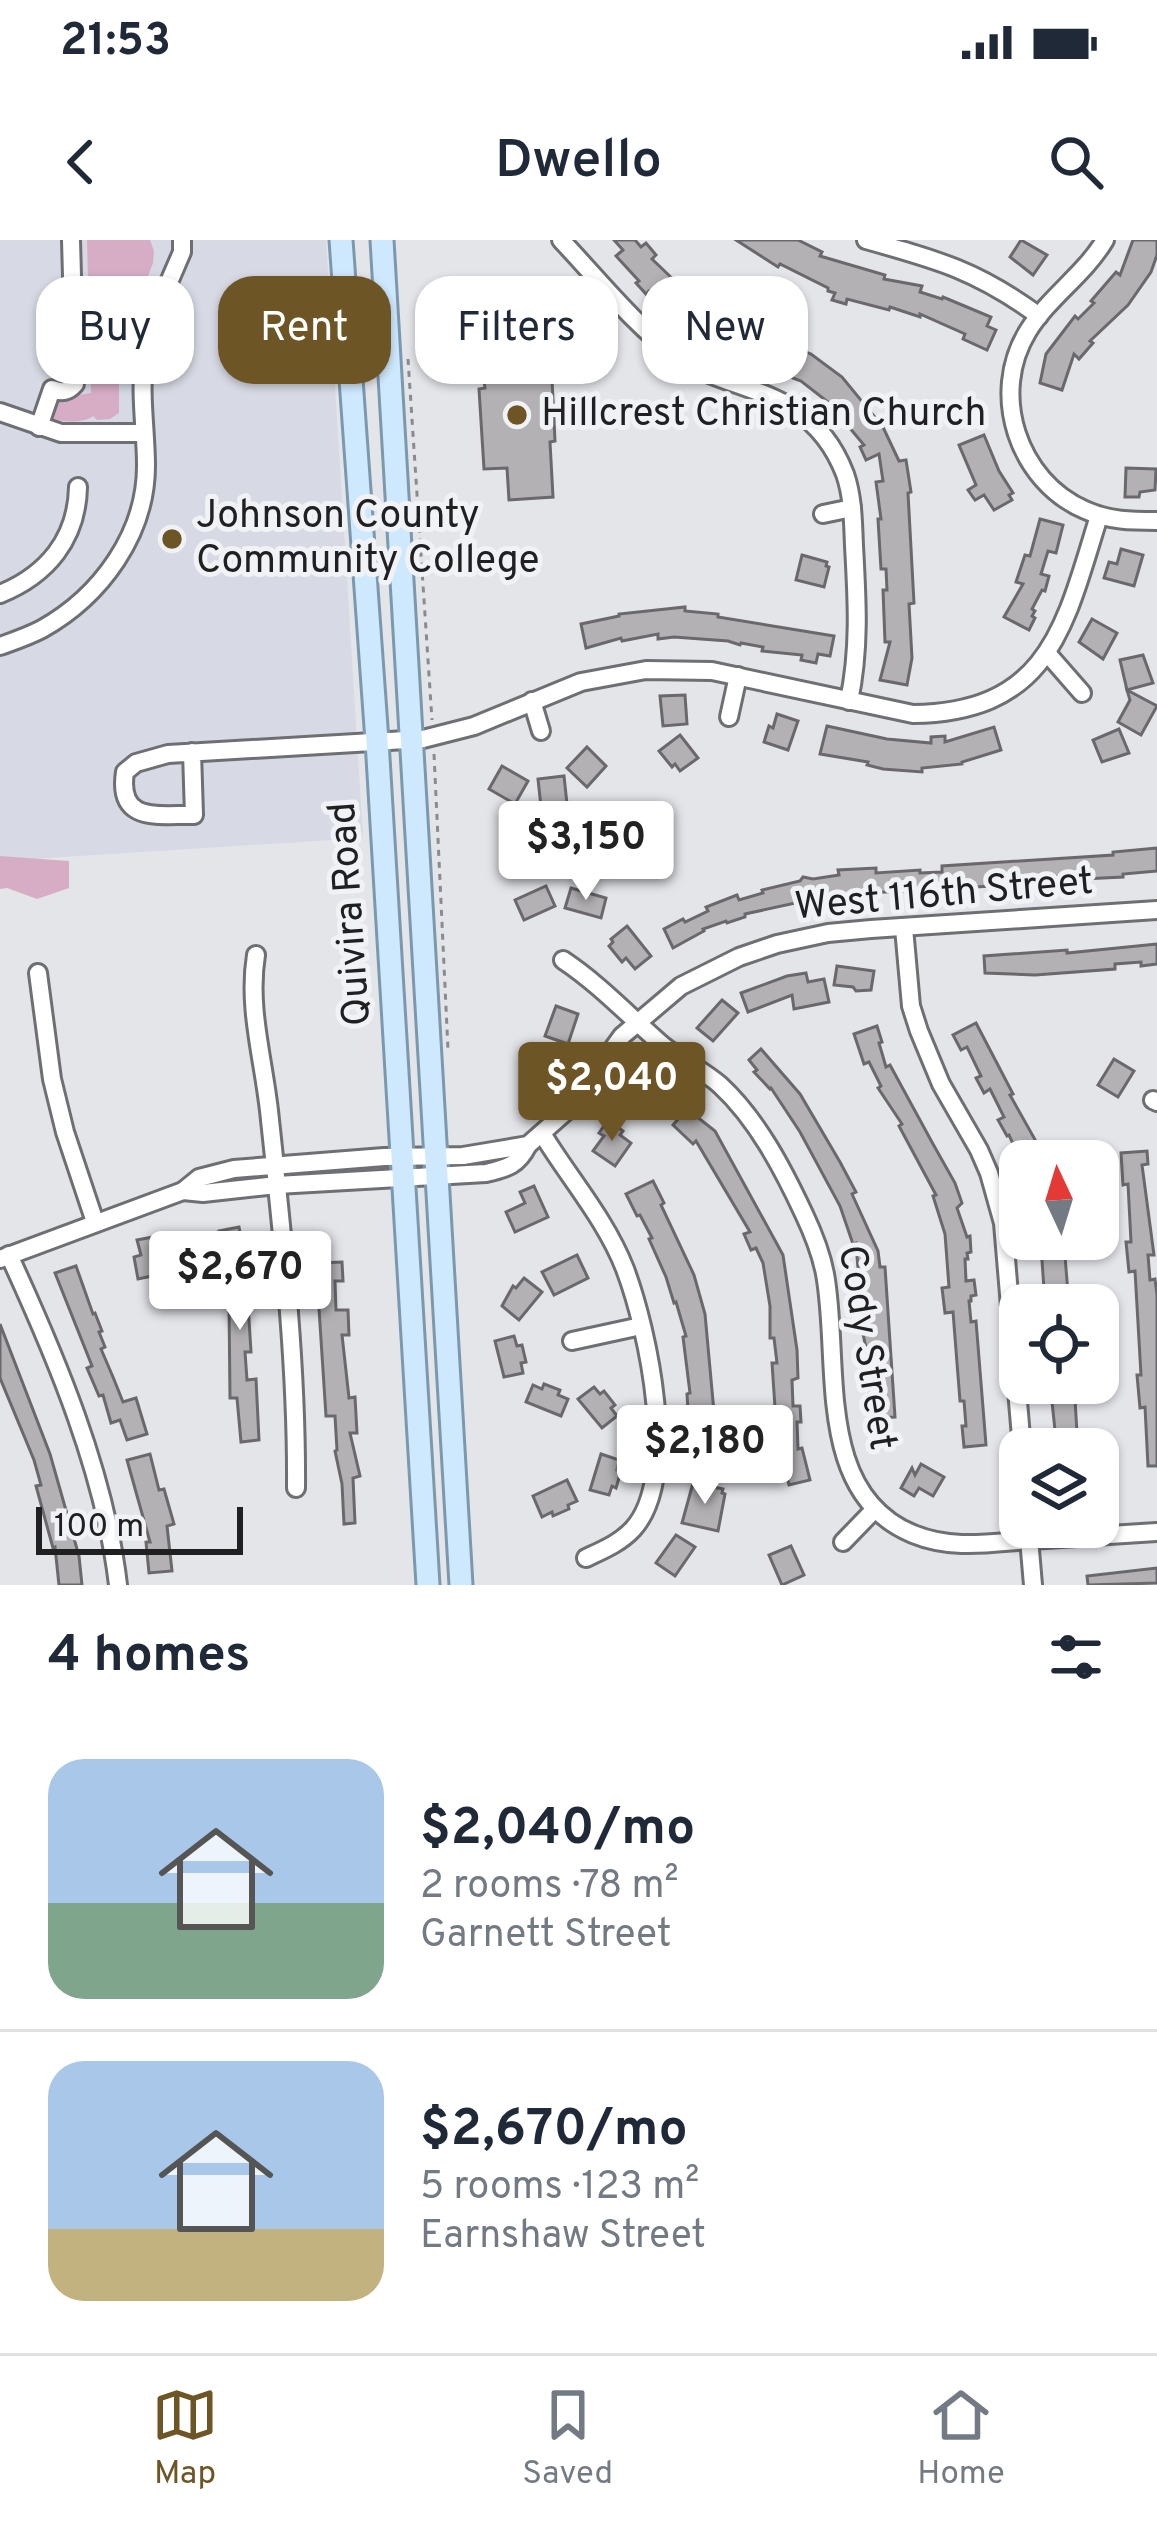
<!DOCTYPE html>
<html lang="en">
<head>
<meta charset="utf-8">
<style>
  body { margin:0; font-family:Overpass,sans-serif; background:#f2f2f3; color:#1f2937; height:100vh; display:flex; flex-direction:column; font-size:45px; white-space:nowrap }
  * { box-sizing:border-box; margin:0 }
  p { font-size:39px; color:#747a83 }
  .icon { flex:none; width:66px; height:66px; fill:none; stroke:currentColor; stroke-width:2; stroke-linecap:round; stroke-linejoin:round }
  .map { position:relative; height:1345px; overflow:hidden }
  .details { display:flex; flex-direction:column; background:#fff; flex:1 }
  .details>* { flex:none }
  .top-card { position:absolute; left:36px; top:36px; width:1086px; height:108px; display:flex; gap:24px }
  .needle { width:78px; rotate:356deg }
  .buttons { position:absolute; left:999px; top:900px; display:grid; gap:24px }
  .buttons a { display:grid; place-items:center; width:120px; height:120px; border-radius:24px; background:#fff; box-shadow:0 3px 9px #0004; font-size:60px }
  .scale { position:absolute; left:36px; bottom:30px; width:207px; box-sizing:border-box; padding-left:12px; border:6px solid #202022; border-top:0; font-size:33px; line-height:42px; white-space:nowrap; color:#202022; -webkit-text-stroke:9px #f1f2f6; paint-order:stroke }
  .price { position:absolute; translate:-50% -102px; padding:0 27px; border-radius:12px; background:#fff; color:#222; font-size:39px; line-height:78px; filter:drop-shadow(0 3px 6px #0008) }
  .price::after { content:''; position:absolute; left:50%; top:72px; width:36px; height:27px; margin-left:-18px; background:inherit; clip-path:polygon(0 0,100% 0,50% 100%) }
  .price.active { background:#6d5525; color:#fff }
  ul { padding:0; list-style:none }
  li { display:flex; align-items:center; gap:36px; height:300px; padding:0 48px }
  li+li { border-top:3px solid #e0e1e3 }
  li span { display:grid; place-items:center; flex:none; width:336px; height:240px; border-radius:36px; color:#555 }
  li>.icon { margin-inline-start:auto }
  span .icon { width:144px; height:144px; fill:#fffc; stroke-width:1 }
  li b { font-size:51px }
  h2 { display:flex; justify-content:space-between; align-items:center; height:144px; padding:0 48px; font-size:51px }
  .pill { padding:0 42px; border-radius:36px; background:#fff; box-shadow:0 3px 9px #0004; font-size:42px; line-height:108px }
  .pill.active { background:#6d5525; color:#fff }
  .status { display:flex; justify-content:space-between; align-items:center; height:84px; padding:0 60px; background:#fff; direction:ltr }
  .status svg { height:33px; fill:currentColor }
  header { display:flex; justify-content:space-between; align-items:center; height:156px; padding:0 48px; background:#fff; font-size:54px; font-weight:600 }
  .dock { display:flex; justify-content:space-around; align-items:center; height:168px; border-top:3px solid #e0e1e3; background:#fff; font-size:33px; color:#747a83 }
  .dock a { display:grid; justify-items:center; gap:6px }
  .dock .active { color:#6d5525 }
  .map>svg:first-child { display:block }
  .built { fill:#d7d9e4 }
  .green { fill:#d6adc5 }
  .building { fill:#b3b1b4; stroke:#6a686c; stroke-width:3 }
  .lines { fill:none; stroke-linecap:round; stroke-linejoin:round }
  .minor-casing { stroke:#6e6f72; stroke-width:22 }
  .major-casing { stroke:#7c98af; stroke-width:27 }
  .path { stroke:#8a8b8e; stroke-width:3; stroke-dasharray:6 6; stroke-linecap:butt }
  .minor { stroke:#fff; stroke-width:16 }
  .major { stroke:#cee8fd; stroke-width:21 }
  .poi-dot { fill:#6d5525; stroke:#f1f2f6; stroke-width:4.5 }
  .labels { text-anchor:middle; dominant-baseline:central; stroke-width:10; stroke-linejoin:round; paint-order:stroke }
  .poi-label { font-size:39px; fill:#202022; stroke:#f1f2f6; text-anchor:start }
  .street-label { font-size:39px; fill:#202022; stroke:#f1f2f6 }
</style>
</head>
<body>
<div class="status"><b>21:53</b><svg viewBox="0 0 49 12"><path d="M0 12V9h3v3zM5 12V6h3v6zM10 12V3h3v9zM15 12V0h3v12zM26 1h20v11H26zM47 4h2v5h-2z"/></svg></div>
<header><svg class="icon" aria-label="back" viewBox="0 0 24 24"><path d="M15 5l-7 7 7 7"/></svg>Dwello<svg class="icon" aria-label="search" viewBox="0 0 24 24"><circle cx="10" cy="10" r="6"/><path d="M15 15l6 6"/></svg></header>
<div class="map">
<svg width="1157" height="1345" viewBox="0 0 1157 1345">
  <rect width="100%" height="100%" fill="#e4e5e9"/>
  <polygon class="built" points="0,0 326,0 363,598 0,621"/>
  <g class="green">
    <path d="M87,0H150L154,11L153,23L124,97L119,130V173L110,179L97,180L93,176C85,183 62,183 52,178L49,170L53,159L91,153L88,45L93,40L88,38Z"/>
    <polygon points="0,616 69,621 69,648 37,659 7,648 0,649"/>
  </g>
  <g class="building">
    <polygon points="614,0 635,0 641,7 646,3 656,15 652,19 677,43 674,46 711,76 713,72 744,88 811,114 842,137 883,187 899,221 906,220 911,252 908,253 914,363 909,364 912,418 907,445 880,440 890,402 885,402 883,350 887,350 886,329 881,329 878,279 881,279 876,242 883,241 879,214 866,220 860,207 864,205 828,162 801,141 771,130 774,123 752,116 750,123 735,118 739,108 717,97 714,103 688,91 664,72 667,68 649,51 646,54 636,43 639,41 616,16 623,10"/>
    <polygon points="736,0 798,0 822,12 820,16 885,35 884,39 922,46 920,52 942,59 943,57 991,77 987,86 996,90 987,110 963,99 965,94 920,74 920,77 890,67 889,70 847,59 846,64 832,60 835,53 828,51 828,48 780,24 778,27"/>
    <polygon points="1021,0 1047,15 1033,35 1010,17"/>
    <polygon points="1133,0 1157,0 1157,15 1151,32 1128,65 1090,101 1093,103 1079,119 1074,114 1062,150 1040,143 1046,114 1075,76 1078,79 1094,63 1091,61 1116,32 1120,35"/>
    <polygon points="546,128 546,140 552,139 555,201 550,202 553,257 509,260 507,228 484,229 479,149 485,148 484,142 500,141 499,130"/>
    <polygon points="984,195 999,231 1013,253 1009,255 1012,260 994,270 984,255 975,260 968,250 976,245 959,205"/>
    <polygon points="1126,228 1156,229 1155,250 1140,252 1139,257 1125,257"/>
    <polygon points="1040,279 1063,285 1056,313 1048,311 1041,334 1049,336 1045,351 1042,350 1032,369 1035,371 1032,376 1035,378 1029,390 1004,377 1023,344 1016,342 1025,315 1030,316"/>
    <polygon points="1121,309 1143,315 1134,346 1104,338 1109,322 1117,324"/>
    <polygon points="802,315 827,322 826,326 829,327 824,347 796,340"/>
    <polygon points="685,367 685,371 718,374 718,377 834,396 830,416 818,414 816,423 801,420 802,415 762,411 763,407 741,403 740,405 728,401 674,397 658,399 658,394 622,401 621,398 586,408 581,384 619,376 619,374"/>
    <polygon points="1092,379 1117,393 1103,419 1079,402"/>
    <polygon points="1143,415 1153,443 1127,450 1120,420"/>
    <polygon points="1127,450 1157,466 1141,495 1118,482 1130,460"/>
    <polygon points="685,455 687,484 663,486 660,456"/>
    <polygon points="777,474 798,481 788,510 764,502 769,486 773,488"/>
    <polygon points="827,486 887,499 931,503 931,497 945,496 945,502 994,487 1001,510 962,522 962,524 922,528 922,532 883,529 867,525 868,522 820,514"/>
    <polygon points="1119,489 1129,513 1102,522 1093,500"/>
    <polygon points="680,495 698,518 680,531 675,524 672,527 659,511"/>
    <polygon points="587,507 606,526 587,547 567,528"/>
    <polygon points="502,526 528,541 515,564 489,549"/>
    <polygon points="564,536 567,564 541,567 538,539"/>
    <polygon points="1157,608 1157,631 1123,634 1123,637 1062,640 1061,636 1038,638 1039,642 993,646 832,655 745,674 745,677 727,683 726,681 703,689 704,691 673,708 664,689 683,679 685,682 708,671 706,667 737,655 739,660 763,653 762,650 800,641 803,637 813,639 839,635 838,630 876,628 876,633 920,630 920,633 942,632 942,626 1113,615 1113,612"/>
    <polygon points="546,646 555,666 524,680 515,660"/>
    <polygon points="571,648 606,658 601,678 565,668"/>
    <polygon points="627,686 651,716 635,729 626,718 622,722 609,706 613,702 611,699"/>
    <polygon points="1157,704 1157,724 1141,726 1141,722 1115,724 1115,729 1035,735 985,733 984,716 1067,710 1067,713"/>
    <polygon points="837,726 874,731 871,750 856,751 853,747 834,745"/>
    <polygon points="806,733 808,742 824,739 829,762 794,769 792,755 748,772 741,753 787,736"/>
    <polygon points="722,760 738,773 713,801 697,788"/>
    <polygon points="556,766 578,774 568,804 545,796"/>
    <polygon points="976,783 1013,854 1010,855 1047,921 1021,921 1009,895 1007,896 998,880 1004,877 990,849 984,853 976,838 981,836 967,807 961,810 953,795"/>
    <polygon points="877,786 882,802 879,803 886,827 890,825 933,904 955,943 962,963 957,968 967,997 970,996 971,1012 967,1013 968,1019 965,1019 966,1041 974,1040 976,1055 971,1056 971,1061 969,1061 971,1082 976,1081 986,1205 964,1207 962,1186 966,1186 964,1161 960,1161 953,1072 945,1073 942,1048 949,1047 945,994 933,956 936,955 899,886 902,884 878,848 881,846 869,822 864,824 854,794"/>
    <polygon points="761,809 800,854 840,922 856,952 852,954 878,1011 880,1027 885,1027 895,1177 877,1178 875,1164 869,1165 868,1117 863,1094 856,1003 853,1004 840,966 800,892 771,848 770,849 754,832 757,830 749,820"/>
    <polygon points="1114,819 1134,831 1118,857 1098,845"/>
    <polygon points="645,833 655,847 651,850 660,863 643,875 638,867 633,871 620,854"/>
    <polygon points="687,869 715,891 783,1015 797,1110 798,1138 792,1140 793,1166 800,1166 801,1182 797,1182 798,1209 802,1208 810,1240 789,1245 777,1197 772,1123 777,1123 774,1098 770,1098 770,1066 763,1023 756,1008 751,1010 744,994 750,992 696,901 693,904 673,885"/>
    <polygon points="608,880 623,891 620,895 631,903 615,926 593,911 604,896 599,893"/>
    <polygon points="1147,911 1148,924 1142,925 1154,1015 1148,1015 1150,1040 1155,1039 1157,1055 1157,1226 1148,1226 1145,1167 1140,1168 1137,1135 1141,1135 1135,1031 1129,1032 1126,1002 1131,1002 1128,944 1123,945 1121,913"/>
    <polygon points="653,941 664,963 661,965 694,1035 705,1074 716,1194 721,1194 722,1199 727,1199 727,1225 722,1225 722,1230 695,1231 696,1226 691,1226 690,1200 694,1200 692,1171 688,1171 687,1154 690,1153 683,1097 686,1096 676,1062 674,1063 666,1037 649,999 652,998 640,975 637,976 626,954"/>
    <polygon points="534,946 548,977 515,992 506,972 525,963 520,952"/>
    <polygon points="239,987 247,1030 249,1080 251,1112 245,1112 247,1140 256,1139 259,1200 241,1202 237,1158 230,1158 229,1065 219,991"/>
    <polygon points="158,996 166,1033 138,1039 134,1017 141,1015 137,1000"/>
    <polygon points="1064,1004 1069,1065 1049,1065 1045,1064 1041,1006"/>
    <polygon points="577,1015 588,1038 554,1055 542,1032"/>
    <polygon points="342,1022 343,1041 335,1041 336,1070 348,1070 349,1095 342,1095 349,1158 355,1157 357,1193 350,1193 360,1236 353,1238 355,1283 344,1284 342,1244 335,1211 337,1210 335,1176 326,1176 316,1023"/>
    <polygon points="76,1026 93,1074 95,1073 102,1091 99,1092 105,1107 101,1109 113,1137 123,1162 136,1158 147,1194 127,1200 120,1180 111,1183 103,1155 99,1156 87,1128 92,1126 55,1033"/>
    <polygon points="524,1038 542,1052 519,1080 502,1066 513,1046 516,1048"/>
    <polygon points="0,1084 50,1214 79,1316 82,1345 59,1345 55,1307 53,1308 36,1246 41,1245 34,1220 0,1138"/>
    <polygon points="514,1096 517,1106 522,1105 526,1122 521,1123 523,1133 504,1137 495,1101"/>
    <polygon points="1050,1143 1074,1143 1078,1209 1057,1209"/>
    <polygon points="544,1144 560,1150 558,1155 568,1159 561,1176 526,1162 533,1145 542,1149"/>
    <polygon points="594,1147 600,1154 604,1151 615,1165 611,1168 617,1176 602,1188 578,1159"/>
    <polygon points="150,1214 159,1250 164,1249 174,1284 167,1286 172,1331 149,1333 146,1302 150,1302 127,1220"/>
    <polygon points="601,1214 619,1220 617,1230 621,1231 616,1248 612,1246 609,1255 590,1250"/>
    <polygon points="921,1224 944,1237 933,1256 919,1248 914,1256 901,1248 912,1228 915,1235"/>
    <polygon points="567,1240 577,1261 568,1265 569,1269 553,1276 552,1272 542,1277 533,1256"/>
    <polygon points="693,1243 723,1249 722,1253 725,1254 718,1291 682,1283"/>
    <polygon points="676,1295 695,1307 675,1336 656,1323"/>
    <polygon points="791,1306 804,1335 782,1345 769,1315"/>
    <polygon points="1157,1328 1157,1343 1088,1345 1087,1336"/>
  </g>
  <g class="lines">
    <g class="minor-casing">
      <g id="minor">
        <path d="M561,0C598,39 634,85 678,117C713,142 759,146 795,170C818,185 835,208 845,234C853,257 853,282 854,306C857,360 860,409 849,461"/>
        <path d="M866,0C938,20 978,31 1039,76"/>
        <path d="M1105,0C1084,35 1049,57 1028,91C989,154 1018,241 1085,270C1109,281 1132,281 1157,281"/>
        <polyline points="0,172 61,193 144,193"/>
        <path d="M39,187L52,149C62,153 68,152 75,144L71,0"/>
        <polyline points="823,274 852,268"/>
        <path d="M0,354C47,335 77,299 78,247"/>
        <path d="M0,406C14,401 29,396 42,389C101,356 146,294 146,226C146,189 139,152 145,116C151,80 168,45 182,12V0"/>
        <polyline points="1047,413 1082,453"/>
        <polyline points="532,461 541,491"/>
        <polyline points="729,477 738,436"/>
        <path d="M192,512L194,575C159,574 117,584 125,532L136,523L168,514L423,499L474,486L581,442L646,430L712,431L913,474C1050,472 1065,385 1099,276"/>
        <polyline points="904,688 911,766 919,791 941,844 979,910 989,933 1003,983 1022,1209"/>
        <path d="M256,715C247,770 265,824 270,880C283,1001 297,1125 296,1248"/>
        <path d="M563,720C599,744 628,775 660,803C678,819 702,829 720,845C757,879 783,929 804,974C813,993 821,1013 825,1034C841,1120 813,1253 913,1294C952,1310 989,1303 1030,1300C1072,1297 1115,1295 1157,1292"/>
        <polyline points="38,733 52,839 65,892 95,982"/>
        <polyline points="1153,860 1157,862"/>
        <path d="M543,895C570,939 606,980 625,1029C648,1090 680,1237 633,1289C620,1303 603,1310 586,1318"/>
        <path d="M183,951L203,953L277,945L486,933C508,928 518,925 528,905"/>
        <path d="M9,1015C56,1117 105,1233 118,1345"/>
        <polyline points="0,1019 183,951 199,938 234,929 384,917 463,916 528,905 571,867 622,796 681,746 739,717 777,704 828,693 871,689 1157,670"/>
        <polyline points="572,1101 641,1086"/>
        <polyline points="1028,1287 1033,1345"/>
        <polyline points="843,1302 875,1269"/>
      </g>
    </g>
    <g class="major-casing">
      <g id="major">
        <polyline points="341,0 377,501 428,1345"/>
        <polyline points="382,0 461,1345"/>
      </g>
    </g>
    <g class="path">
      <polyline points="408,119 432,480"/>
      <polyline points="434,514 448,810"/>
    </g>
    <use href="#minor" class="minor"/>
    <use href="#major" class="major"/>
  </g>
  <g class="poi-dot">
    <circle cx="517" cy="175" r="12"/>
    <circle cx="172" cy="299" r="12"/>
  </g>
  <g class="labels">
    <g class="poi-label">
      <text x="541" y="175">Hillcrest Christian Church</text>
      <text x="196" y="277">Johnson County<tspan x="196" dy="45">Community College</tspan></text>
    </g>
    <g class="street-label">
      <text transform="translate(944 656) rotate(-5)">West 116th Street</text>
      <text transform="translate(352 674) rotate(-94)">Quivira Road</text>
      <text transform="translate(865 1108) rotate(81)">Cody Street</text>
    </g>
  </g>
</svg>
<div class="buttons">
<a><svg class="needle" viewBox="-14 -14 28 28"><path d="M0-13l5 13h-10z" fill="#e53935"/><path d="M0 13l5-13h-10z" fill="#747a83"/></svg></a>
<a><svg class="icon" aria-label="locate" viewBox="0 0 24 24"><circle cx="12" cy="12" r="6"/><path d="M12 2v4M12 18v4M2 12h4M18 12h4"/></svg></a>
<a><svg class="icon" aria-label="layers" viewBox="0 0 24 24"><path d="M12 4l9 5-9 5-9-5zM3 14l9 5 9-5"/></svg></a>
</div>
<div class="scale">100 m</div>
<b class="price" style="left:586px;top:663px">$3,150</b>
<b class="price active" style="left:612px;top:904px">$2,040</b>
<b class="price" style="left:240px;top:1093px">$2,670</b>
<b class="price" style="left:705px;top:1267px">$2,180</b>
<div class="top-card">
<a class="pill">Buy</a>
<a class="pill active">Rent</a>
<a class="pill">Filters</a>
<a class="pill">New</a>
</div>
</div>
<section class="details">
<h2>4 homes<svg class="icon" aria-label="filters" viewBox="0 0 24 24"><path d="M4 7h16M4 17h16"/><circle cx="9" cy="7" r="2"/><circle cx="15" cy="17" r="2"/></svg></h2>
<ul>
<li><span style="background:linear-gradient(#a9c7e8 60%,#7fa58c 0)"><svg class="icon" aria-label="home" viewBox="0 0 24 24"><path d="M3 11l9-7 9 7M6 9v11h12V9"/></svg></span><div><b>$2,040/mo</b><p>2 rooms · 78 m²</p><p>Garnett Street</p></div></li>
<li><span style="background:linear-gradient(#a9c7e8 70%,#c2b280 0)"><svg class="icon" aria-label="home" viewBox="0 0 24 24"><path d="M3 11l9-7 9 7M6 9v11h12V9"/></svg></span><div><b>$2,670/mo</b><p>5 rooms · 123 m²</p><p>Earnshaw Street</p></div></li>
</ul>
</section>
<nav class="dock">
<a class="active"><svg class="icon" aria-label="map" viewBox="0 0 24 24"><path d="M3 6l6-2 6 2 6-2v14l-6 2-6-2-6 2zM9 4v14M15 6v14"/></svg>Map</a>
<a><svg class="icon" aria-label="saved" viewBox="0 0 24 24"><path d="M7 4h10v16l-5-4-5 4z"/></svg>Saved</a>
<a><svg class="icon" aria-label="home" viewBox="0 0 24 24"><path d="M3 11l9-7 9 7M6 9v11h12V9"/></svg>Home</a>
</nav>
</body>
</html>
